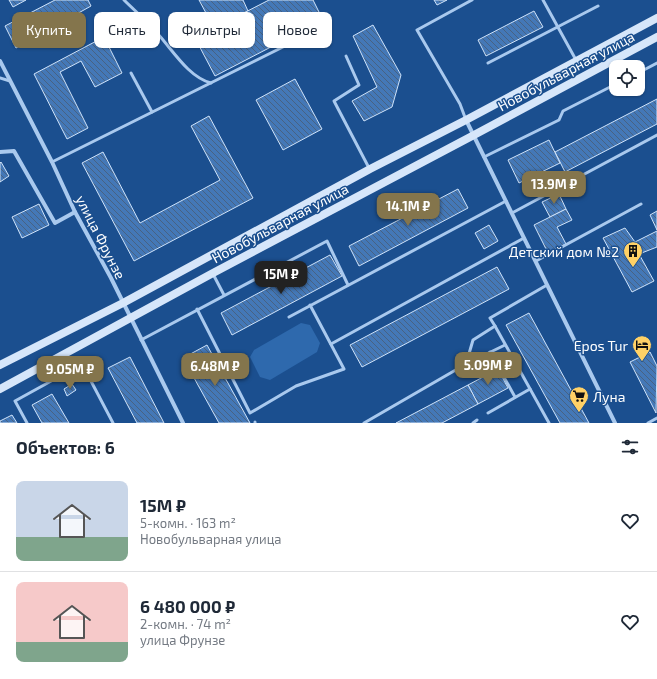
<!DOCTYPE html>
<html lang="ru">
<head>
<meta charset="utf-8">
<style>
  body { margin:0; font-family:"Exo 2",sans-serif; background:#f6f6f7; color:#1f2937; height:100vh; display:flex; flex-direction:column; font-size:15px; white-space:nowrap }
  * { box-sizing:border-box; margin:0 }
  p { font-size:13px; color:#747a83 }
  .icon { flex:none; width:22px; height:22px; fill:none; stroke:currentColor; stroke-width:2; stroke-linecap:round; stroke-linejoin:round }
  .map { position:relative; height:423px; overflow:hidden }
  .panel { display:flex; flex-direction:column; background:#fff; flex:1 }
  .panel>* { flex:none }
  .top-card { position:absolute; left:12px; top:12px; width:400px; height:36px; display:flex; gap:8px }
  .tools { position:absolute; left:609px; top:60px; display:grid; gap:8px }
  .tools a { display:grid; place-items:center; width:36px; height:36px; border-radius:8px; background:#fff; box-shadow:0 1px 3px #0004; font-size:20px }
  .price { position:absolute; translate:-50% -34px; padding:0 9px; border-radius:8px; background:#84754c; color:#fff; font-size:13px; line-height:26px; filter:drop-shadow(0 1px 2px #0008) }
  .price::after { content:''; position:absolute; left:50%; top:24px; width:12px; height:9px; margin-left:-6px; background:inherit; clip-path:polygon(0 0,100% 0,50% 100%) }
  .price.selected { background:#222; color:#fff }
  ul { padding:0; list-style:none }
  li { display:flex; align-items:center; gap:12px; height:100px; padding:0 16px }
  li+li { border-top:1px solid #e0e1e3 }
  li span { display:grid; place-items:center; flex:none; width:112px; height:80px; border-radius:8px; color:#555 }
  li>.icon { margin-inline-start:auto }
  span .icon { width:48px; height:48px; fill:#fffc; stroke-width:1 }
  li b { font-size:17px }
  h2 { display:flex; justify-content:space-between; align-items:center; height:48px; padding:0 16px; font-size:17px }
  .tag { padding:0 14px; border-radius:8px; background:#fff; box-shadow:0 1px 3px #0004; font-size:14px; line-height:36px }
  .tag.selected { background:#84754c; color:#fff }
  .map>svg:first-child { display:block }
  .grass { fill:#2e69ad }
  .building { fill:url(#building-back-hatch); stroke:#cfe3fa }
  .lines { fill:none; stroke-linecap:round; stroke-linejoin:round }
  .lane { stroke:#a9c9ee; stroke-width:3 }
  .street { stroke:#a9c9ee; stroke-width:4 }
  .secondary { stroke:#d6e6fa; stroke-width:8 }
  .labels { text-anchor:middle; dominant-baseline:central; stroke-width:3; stroke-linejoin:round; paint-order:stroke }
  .street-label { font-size:14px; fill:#fff; stroke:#1b4f8f }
  .poi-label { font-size:14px; fill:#fff; stroke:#1b4f8f; text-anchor:end }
</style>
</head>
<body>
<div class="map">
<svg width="657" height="423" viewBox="0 0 657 423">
  <defs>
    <pattern id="building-back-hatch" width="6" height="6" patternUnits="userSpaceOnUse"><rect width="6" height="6" fill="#4478b7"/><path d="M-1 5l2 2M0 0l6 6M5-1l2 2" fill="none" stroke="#486282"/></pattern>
  </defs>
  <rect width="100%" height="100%" fill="#1b4f8f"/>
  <polygon class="grass" points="301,323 310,325 320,343 317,352 270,380 260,377 250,357 254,350"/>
  <g class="building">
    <polygon points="9,0 26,0 13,7"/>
    <polygon points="55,0 88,0 91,6 16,48 5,26"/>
    <polygon points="199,0 243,0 248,11 214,28"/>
    <polygon points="269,0 313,0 323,20 215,76 195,38"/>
    <polygon points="434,0 447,0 437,5"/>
    <polygon points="534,11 543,27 486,56 478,40"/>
    <polygon points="373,25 401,75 392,107 364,121 352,101 377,87 353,36"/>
    <polygon points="104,37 122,73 95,87 81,61 60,72 88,128 67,139 34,74"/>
    <polygon points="295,79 322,129 283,150 256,100"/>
    <polygon points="657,99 657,124 565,172 555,152"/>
    <polygon points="209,116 253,198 134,261 82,163 103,152 140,223 220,180 191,126"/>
    <polygon points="549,140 560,163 519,183 508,160"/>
    <polygon points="1,162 9,176 0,182 0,163"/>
    <polygon points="458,189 468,208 359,266 349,246"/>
    <polygon points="559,194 566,209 550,217 542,202"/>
    <polygon points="39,204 49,225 22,238 12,217"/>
    <polygon points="566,209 572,220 557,227 566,244 548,253 534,225"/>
    <polygon points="657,211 657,230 650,215"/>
    <polygon points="489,225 498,241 484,249 475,233"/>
    <polygon points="625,228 635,242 657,231 657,247 639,254 654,281 632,292 603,238"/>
    <polygon points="330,255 342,276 232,335 221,313"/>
    <polygon points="497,267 509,289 362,367 350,345"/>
    <polygon points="529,313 589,423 560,423 506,325"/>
    <polygon points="207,345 250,423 219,423 183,358"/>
    <polygon points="650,352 657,366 656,413 630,362"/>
    <polygon points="130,357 164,423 137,423 108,368"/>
    <polygon points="498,369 508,388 478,404 468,385"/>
    <polygon points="72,384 76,390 67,396 64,389"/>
    <polygon points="468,385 478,404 442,423 396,423"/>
    <polygon points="52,394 69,423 42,423 32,405"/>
    <polygon points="12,415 17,423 0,423 0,421"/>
  </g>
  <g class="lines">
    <g class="lane">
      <path d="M124,0C135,11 147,21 157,33C172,49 188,77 211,83"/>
      <polyline points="543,0 576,60"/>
      <polyline points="346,56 359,85 334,101 369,168"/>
      <polyline points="488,63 598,6"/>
      <polyline points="131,73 152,112"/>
      <polyline points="638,73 657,63"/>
      <polyline points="0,78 10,81"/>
      <polyline points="466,120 460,104 417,30 472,0"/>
      <polyline points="484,157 559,120 563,111 616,84"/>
      <polyline points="52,162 319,29"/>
      <polyline points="512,213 657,135"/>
      <polyline points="536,261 641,204"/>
      <polyline points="213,274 224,295"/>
      <polyline points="197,309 250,413 296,386 344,369 310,305"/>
      <polyline points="289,317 506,201"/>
      <polyline points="495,326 549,423"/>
      <polyline points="141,340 327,241 348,285"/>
      <polyline points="331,344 524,238"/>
      <polyline points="490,352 515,397"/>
      <polyline points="468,370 466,364 473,340 495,326 490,318 547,285"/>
      <polyline points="488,413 530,389"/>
      <polyline points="255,422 255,423"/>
      <polyline points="27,423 15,401 82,364 113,423"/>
      <polyline points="364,423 466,364 505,345"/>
      <polyline points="473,423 477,420"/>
      <polyline points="648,423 657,418"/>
    </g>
    <g class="street">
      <polyline points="0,61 52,162 75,212 111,278 183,423"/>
      <polyline points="466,120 615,423"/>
      <polyline points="0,152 14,151 55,223 75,212"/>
    </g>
    <g class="secondary">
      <polyline points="0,365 123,303 370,169 466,120 657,18"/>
      <polyline points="0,389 213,273 474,135 657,37"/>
    </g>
  </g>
  <defs>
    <g id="building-pin" transform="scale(1)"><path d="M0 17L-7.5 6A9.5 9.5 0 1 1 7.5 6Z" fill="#ffd166" stroke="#1b4f8f"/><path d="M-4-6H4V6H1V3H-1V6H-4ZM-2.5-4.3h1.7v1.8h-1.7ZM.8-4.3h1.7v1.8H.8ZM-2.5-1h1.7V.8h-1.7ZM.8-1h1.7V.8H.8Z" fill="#111"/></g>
    <g id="hotel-pin" transform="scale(1)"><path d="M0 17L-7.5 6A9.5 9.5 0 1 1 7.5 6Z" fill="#ffd166" stroke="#1b4f8f"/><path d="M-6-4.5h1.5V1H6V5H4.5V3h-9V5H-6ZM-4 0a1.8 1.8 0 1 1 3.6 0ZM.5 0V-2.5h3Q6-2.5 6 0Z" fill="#111"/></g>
    <g id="supermarket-pin" transform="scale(1)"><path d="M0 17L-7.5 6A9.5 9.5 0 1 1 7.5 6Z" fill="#ffd166" stroke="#1b4f8f"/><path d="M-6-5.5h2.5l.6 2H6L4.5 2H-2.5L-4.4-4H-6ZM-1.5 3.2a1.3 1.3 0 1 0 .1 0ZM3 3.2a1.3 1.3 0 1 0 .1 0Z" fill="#111"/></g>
  </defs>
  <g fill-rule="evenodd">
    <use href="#building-pin" x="633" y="251"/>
    <use href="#hotel-pin" x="642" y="345"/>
    <use href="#supermarket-pin" x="579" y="396"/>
  </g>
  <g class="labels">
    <g class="street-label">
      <text transform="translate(566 71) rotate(-28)">Новобульварная улица</text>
      <text transform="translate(280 223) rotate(-28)">Новобульварная улица</text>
      <text transform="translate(101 237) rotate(63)">улица Фрунзе</text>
    </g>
    <g class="poi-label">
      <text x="619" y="251">Детский дом №2</text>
      <text x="628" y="345">Epos Tur</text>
      <text x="593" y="396" text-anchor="start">Луна</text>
    </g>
  </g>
</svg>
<div class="tools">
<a><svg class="icon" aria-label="locate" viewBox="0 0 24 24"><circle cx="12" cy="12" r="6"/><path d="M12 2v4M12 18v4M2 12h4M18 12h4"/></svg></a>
</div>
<b class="price" style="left:554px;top:205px">13.9M ₽</b>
<b class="price" style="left:408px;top:227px">14.1M ₽</b>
<b class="price selected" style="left:281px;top:295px">15M ₽</b>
<b class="price" style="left:488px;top:386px">5.09M ₽</b>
<b class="price" style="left:215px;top:387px">6.48M ₽</b>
<b class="price" style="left:70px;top:390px">9.05M ₽</b>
<div class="top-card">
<a class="tag selected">Купить</a>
<a class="tag">Снять</a>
<a class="tag">Фильтры</a>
<a class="tag">Новое</a>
</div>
</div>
<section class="panel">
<h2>Объектов: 6<svg class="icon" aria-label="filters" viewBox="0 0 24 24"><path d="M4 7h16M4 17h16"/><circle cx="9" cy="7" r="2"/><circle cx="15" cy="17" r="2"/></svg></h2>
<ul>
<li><span style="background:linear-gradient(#c9d6e8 70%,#7fa58c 0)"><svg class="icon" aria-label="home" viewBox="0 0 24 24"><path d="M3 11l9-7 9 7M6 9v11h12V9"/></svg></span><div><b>15M ₽</b><p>5-комн. · 163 m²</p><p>Новобульварная улица</p></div><svg class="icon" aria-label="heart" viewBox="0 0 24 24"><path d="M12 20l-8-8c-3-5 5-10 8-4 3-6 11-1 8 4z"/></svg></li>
<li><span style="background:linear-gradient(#f6c9c9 75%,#7fa58c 0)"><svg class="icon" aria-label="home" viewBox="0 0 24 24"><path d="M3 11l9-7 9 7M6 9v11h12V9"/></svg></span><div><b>6 480 000 ₽</b><p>2-комн. · 74 m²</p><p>улица Фрунзе</p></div><svg class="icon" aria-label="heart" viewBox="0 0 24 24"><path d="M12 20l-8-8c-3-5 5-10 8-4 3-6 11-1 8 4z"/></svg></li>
</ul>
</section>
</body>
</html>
